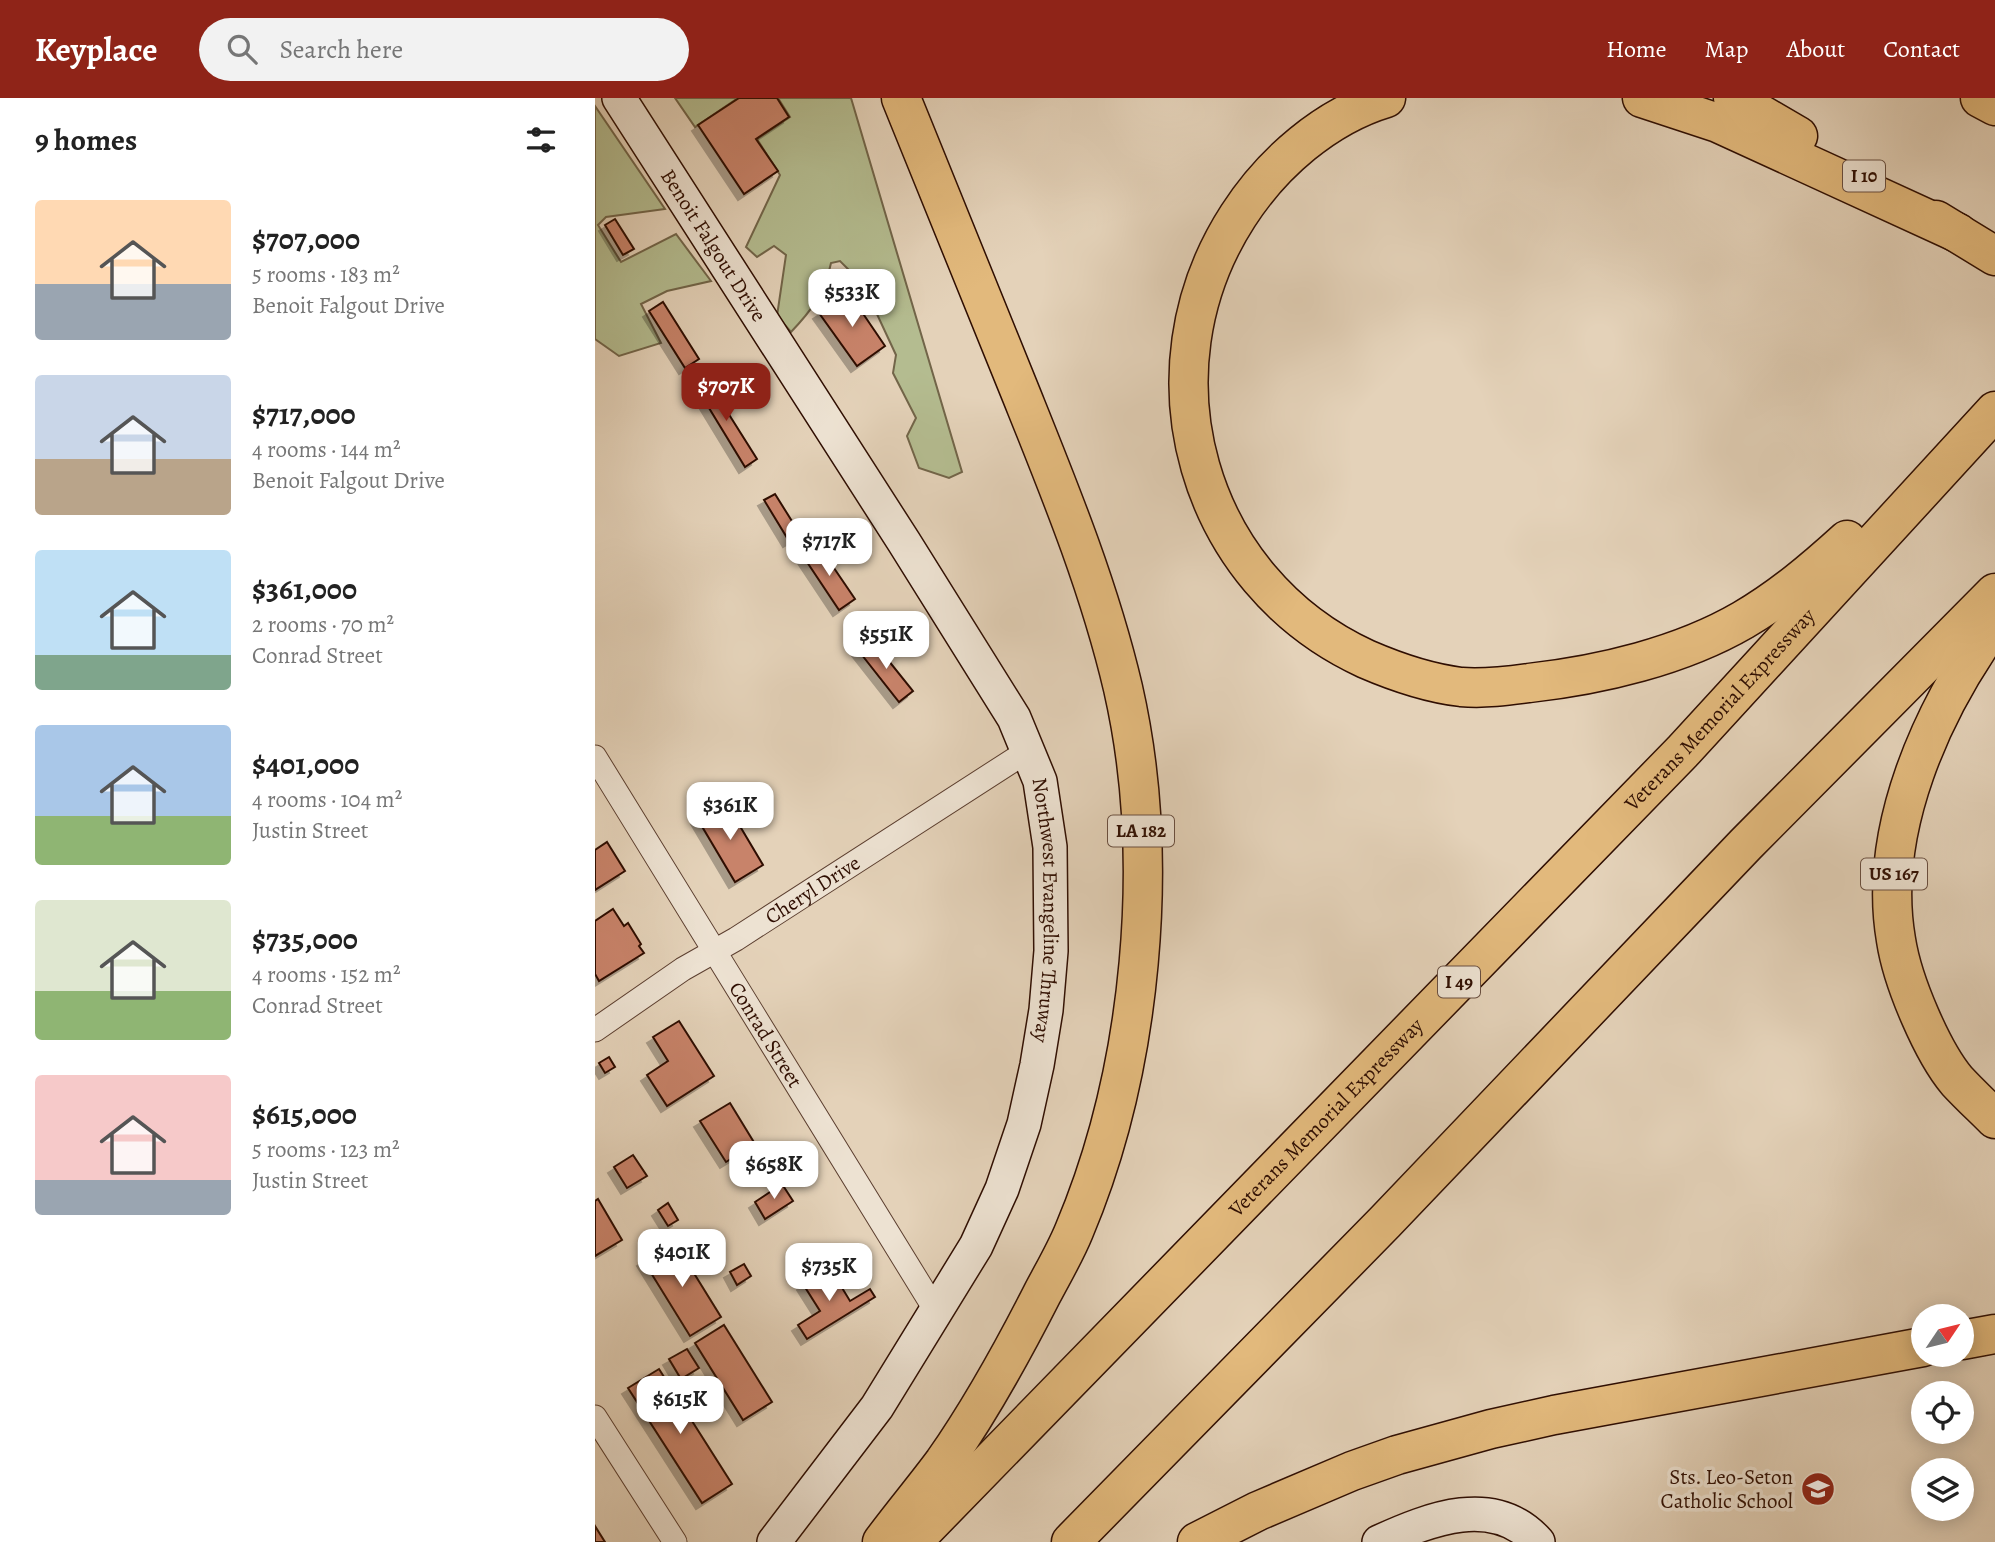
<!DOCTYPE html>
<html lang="en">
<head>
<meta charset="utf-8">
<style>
  body { margin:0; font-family:Alegreya,serif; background:#f2f2f2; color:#222; height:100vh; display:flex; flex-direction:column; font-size:26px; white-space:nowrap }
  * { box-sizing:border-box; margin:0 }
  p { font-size:23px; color:#767676 }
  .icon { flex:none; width:38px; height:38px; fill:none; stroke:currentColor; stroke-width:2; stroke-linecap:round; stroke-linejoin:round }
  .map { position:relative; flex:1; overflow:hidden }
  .details { display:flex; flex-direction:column; background:#fff; width:595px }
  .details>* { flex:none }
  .needle { width:46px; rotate:55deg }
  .buttons { position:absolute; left:1316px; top:1206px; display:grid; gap:14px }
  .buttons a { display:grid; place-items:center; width:63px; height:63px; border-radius:50%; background:#fff; box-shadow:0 4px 18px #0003; font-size:35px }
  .price { position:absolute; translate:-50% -60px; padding:0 16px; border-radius:14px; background:#fff; color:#222; font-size:23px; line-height:46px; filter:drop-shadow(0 2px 4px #0008) }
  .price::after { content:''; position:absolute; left:50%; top:42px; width:21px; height:16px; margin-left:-10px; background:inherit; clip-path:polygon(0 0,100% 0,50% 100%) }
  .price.current { background:#8f2418; color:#fff }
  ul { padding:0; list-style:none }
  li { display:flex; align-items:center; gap:21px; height:175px; padding:0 35px }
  li span { display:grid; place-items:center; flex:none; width:196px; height:140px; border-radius:7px; color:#555 }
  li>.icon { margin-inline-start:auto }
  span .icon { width:84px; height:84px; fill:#fffc; stroke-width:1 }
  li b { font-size:30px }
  h2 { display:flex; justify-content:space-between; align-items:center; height:84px; padding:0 35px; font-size:30px }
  header { display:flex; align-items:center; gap:42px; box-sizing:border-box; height:98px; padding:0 35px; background:#8f2418; color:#fff }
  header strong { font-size:33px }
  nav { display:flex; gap:38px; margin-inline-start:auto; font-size:24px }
  .search { width:490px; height:63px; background:#f2f2f2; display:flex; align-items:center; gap:18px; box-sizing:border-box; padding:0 24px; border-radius:38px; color:#767676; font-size:26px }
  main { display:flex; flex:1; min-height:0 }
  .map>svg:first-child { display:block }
  .green { fill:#b4bc90; stroke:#726549; stroke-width:2 }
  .building { fill:#c8836a; stroke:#2f0e02; stroke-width:2; filter:url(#shadow) }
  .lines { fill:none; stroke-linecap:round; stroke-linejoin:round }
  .street-casing { stroke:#5c3f30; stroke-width:25 }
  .secondary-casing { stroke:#2f0e02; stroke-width:36 }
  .highway-casing { stroke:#2f0e02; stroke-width:41 }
  .street { stroke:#ede2d2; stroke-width:23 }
  .secondary { stroke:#ede2d2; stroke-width:33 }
  .highway { stroke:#e2b97c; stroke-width:38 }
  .labels { text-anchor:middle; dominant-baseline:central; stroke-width:7; stroke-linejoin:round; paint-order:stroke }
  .shield { fill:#ede2d2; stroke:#684e40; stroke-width:2 }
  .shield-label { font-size:19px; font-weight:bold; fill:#2f0e02 }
  .street-label { font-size:21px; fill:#2f0e02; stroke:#ede2d2 }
  .poi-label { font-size:21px; fill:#2f0e02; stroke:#ede2d2; text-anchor:end }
</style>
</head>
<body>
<header>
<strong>Keyplace</strong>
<div class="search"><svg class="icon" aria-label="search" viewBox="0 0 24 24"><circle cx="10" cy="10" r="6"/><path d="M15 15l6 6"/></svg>Search here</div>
<nav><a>Home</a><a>Map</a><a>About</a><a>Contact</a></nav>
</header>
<main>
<section class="details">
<h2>9 homes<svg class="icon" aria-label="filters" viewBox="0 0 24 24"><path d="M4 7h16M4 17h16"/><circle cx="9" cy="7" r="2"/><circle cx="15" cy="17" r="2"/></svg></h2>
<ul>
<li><span style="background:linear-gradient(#ffd9b3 60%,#9aa5b1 0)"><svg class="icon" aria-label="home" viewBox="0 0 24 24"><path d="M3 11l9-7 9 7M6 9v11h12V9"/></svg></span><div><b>$707,000</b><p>5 rooms · 183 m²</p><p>Benoit Falgout Drive</p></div></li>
<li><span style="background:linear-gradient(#c9d6e8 60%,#b9a48a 0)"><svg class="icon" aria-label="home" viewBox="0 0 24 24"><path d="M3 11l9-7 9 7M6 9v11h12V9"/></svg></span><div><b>$717,000</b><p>4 rooms · 144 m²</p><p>Benoit Falgout Drive</p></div></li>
<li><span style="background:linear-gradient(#bfe0f5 75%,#7fa58c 0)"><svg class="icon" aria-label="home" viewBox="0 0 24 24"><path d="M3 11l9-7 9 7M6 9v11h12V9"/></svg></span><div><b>$361,000</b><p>2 rooms · 70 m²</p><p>Conrad Street</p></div></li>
<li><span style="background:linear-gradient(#a9c7e8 65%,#8fb573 0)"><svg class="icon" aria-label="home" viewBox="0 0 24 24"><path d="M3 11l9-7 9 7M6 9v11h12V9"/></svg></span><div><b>$401,000</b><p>4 rooms · 104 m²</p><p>Justin Street</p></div></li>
<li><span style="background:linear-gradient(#dfe7d0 65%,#8fb573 0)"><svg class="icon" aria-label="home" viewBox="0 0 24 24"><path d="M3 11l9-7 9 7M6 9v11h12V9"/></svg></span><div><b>$735,000</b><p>4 rooms · 152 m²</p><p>Conrad Street</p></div></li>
<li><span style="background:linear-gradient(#f6c9c9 75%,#9aa5b1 0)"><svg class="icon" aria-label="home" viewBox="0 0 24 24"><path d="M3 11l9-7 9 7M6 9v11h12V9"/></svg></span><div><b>$615,000</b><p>5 rooms · 123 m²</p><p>Justin Street</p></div></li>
</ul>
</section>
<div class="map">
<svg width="1400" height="1444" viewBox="0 0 1400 1444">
  <defs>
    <filter id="shadow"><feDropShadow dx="-6" dy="6" stdDeviation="0" flood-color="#0004"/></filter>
  </defs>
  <rect width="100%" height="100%" fill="#e4d2b9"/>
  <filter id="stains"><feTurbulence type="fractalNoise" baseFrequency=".00286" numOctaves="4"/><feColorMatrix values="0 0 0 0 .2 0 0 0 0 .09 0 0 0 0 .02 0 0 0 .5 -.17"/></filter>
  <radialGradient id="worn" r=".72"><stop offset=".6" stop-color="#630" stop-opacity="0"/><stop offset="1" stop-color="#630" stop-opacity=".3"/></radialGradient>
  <g class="green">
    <polygon points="80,0 143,0 100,29"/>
    <path d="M183,0H256L367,374L354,380L324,370L312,338L321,320L298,275L301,257L268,186L245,163L236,165C230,195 216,213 196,234L182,218L191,157L179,148L162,159L151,149L185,77L162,41L195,19Z"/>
    <polygon points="0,8 70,111 11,119 3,127 26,164 81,136 116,183 72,193 46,206 66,245 24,258 0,241"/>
  </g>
  <g class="building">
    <polygon points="144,0 182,0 194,19 161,41 183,73 149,96 103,27"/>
    <polygon points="20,121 39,151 28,157 10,127"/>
    <polygon points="254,195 290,248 262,268 224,215"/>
    <polygon points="68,204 104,261 90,270 54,213"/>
    <polygon points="111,280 162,361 150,369 100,287"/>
    <polygon points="180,396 205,436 194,443 169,402"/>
    <polygon points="224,448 260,501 244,512 208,458"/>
    <polygon points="277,542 318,593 304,604 263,552"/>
    <polygon points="130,703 168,767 140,784 102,720"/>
    <polygon points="12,744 30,773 0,792 0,752"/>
    <polygon points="18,811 29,828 33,825 46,846 44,848 49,855 4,883 0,876 0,823"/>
    <polygon points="84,923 119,978 72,1008 52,977 73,963 58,939"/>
    <polygon points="14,959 20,969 10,975 4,965"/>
    <polygon points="135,1005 160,1046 131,1064 105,1023"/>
    <polygon points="38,1057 52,1078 32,1090 19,1069"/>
    <polygon points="187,1086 198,1103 170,1121 160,1104"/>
    <polygon points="3,1101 27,1142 0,1158 0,1103"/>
    <polygon points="73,1105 83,1122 73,1128 63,1112"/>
    <polygon points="79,1143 126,1219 95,1238 48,1162"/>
    <polygon points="149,1166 156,1178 142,1187 135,1174"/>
    <polygon points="235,1170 255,1203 275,1191 280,1199 212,1241 203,1227 225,1213 208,1186"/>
    <polygon points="129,1227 177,1304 148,1322 100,1245"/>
    <polygon points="92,1251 104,1270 86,1281 74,1261"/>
    <polygon points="64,1271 137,1386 107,1405 33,1290"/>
    <polygon points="0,1428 10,1444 0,1444"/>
  </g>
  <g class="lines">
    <g class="street-casing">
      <g id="street">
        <path id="s1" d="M0,659L341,1213"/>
        <path id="s2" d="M0,932L88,871L141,841L434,652"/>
        <polyline points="0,1319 80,1444"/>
      </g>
    </g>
    <g class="secondary-casing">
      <g id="secondary">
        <path id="s3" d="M24,0L309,444L419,620L445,683L455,749L456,853L451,912L442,967L429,1026L407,1091L381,1148L282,1309L179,1444"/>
        <path d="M784,1444C835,1421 899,1395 943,1444"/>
      </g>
    </g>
    <g class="highway-casing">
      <g id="highway">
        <path d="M791,0C731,18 677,65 643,118C542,274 601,483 771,561C801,574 833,585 866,589C889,591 912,588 934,585C1006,577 1086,558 1148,522C1187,499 1219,472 1252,442"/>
        <polyline points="1047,0 1123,25 1363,135"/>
        <polyline points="1138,0 1203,38"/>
        <polyline points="1385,0 1400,8"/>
        <polyline points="1341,122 1400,158"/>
        <path d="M1400,525C1337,612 1282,732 1301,842C1305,868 1315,895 1325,918C1335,941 1346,964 1362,983C1374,996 1387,1008 1400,1021"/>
        <polyline points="1367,1242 1400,1236"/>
        <path d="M287,1444C307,1417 329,1391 349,1364C386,1311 418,1253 447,1196C458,1175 470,1155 479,1133C547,972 567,761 528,590C504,488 465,393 426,296C386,198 346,99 306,0"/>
        <path id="s4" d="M317,1444L1087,654L1400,313"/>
        <polyline points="476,1444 790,1124 1151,746 1400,495"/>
        <polyline points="602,1444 663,1413 757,1373 802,1357 896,1331 959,1317 1328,1249"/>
      </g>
    </g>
    <use href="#street" class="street"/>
    <use href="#secondary" class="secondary"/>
    <use href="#highway" class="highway"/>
  </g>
  <defs>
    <g id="school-disc" transform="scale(1.75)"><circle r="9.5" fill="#8f2418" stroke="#ede2d2"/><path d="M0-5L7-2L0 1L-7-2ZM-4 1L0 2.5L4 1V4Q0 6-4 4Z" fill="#fff"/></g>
  </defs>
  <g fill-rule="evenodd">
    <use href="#school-disc" x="1223" y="1391"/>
  </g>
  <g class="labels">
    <g class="shield">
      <rect x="1248" y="62.5" width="42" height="31" rx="5"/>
      <rect x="513" y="717.5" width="66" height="31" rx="5"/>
      <rect x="1266" y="760.5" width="66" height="31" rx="5"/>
      <rect x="843" y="868.5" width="42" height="31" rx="5"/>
    </g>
    <g class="shield-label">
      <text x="1269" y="78">I 10</text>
      <text x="546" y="733">LA 182</text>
      <text x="1299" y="776">US 167</text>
      <text x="864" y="884">I 49</text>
    </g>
    <g class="street-label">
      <text stroke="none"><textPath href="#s3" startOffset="175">Benoit Falgout Drive</textPath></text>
      <text stroke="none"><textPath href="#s4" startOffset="1160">Veterans Memorial Expressway</textPath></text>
      <text stroke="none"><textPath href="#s2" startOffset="259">Cheryl Drive</textPath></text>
      <text stroke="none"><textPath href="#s3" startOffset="933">Northwest Evangeline Thruway</textPath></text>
      <text stroke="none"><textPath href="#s1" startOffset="326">Conrad Street</textPath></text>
      <text stroke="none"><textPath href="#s4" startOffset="593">Veterans Memorial Expressway</textPath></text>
    </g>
    <g class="poi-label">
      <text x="1198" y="1379">Sts. Leo-Seton<tspan x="1198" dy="24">Catholic School</tspan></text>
    </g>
  </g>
  <rect width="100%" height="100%" filter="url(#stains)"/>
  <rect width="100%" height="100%" fill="url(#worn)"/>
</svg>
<div class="buttons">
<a><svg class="needle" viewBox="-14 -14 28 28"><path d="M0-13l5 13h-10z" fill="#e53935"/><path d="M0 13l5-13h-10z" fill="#767676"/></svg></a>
<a><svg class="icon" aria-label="locate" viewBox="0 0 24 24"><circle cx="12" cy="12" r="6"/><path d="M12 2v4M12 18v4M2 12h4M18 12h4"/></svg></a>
<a><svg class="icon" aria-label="layers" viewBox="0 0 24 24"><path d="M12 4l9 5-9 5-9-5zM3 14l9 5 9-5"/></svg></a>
</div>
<b class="price" style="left:257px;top:231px">$533K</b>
<b class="price current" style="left:131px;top:325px">$707K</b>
<b class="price" style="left:234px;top:480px">$717K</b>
<b class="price" style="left:291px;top:573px">$551K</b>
<b class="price" style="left:135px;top:744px">$361K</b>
<b class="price" style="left:179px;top:1103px">$658K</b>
<b class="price" style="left:87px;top:1191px">$401K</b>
<b class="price" style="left:234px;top:1205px">$735K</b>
<b class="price" style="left:85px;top:1338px">$615K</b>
</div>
</main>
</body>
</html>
